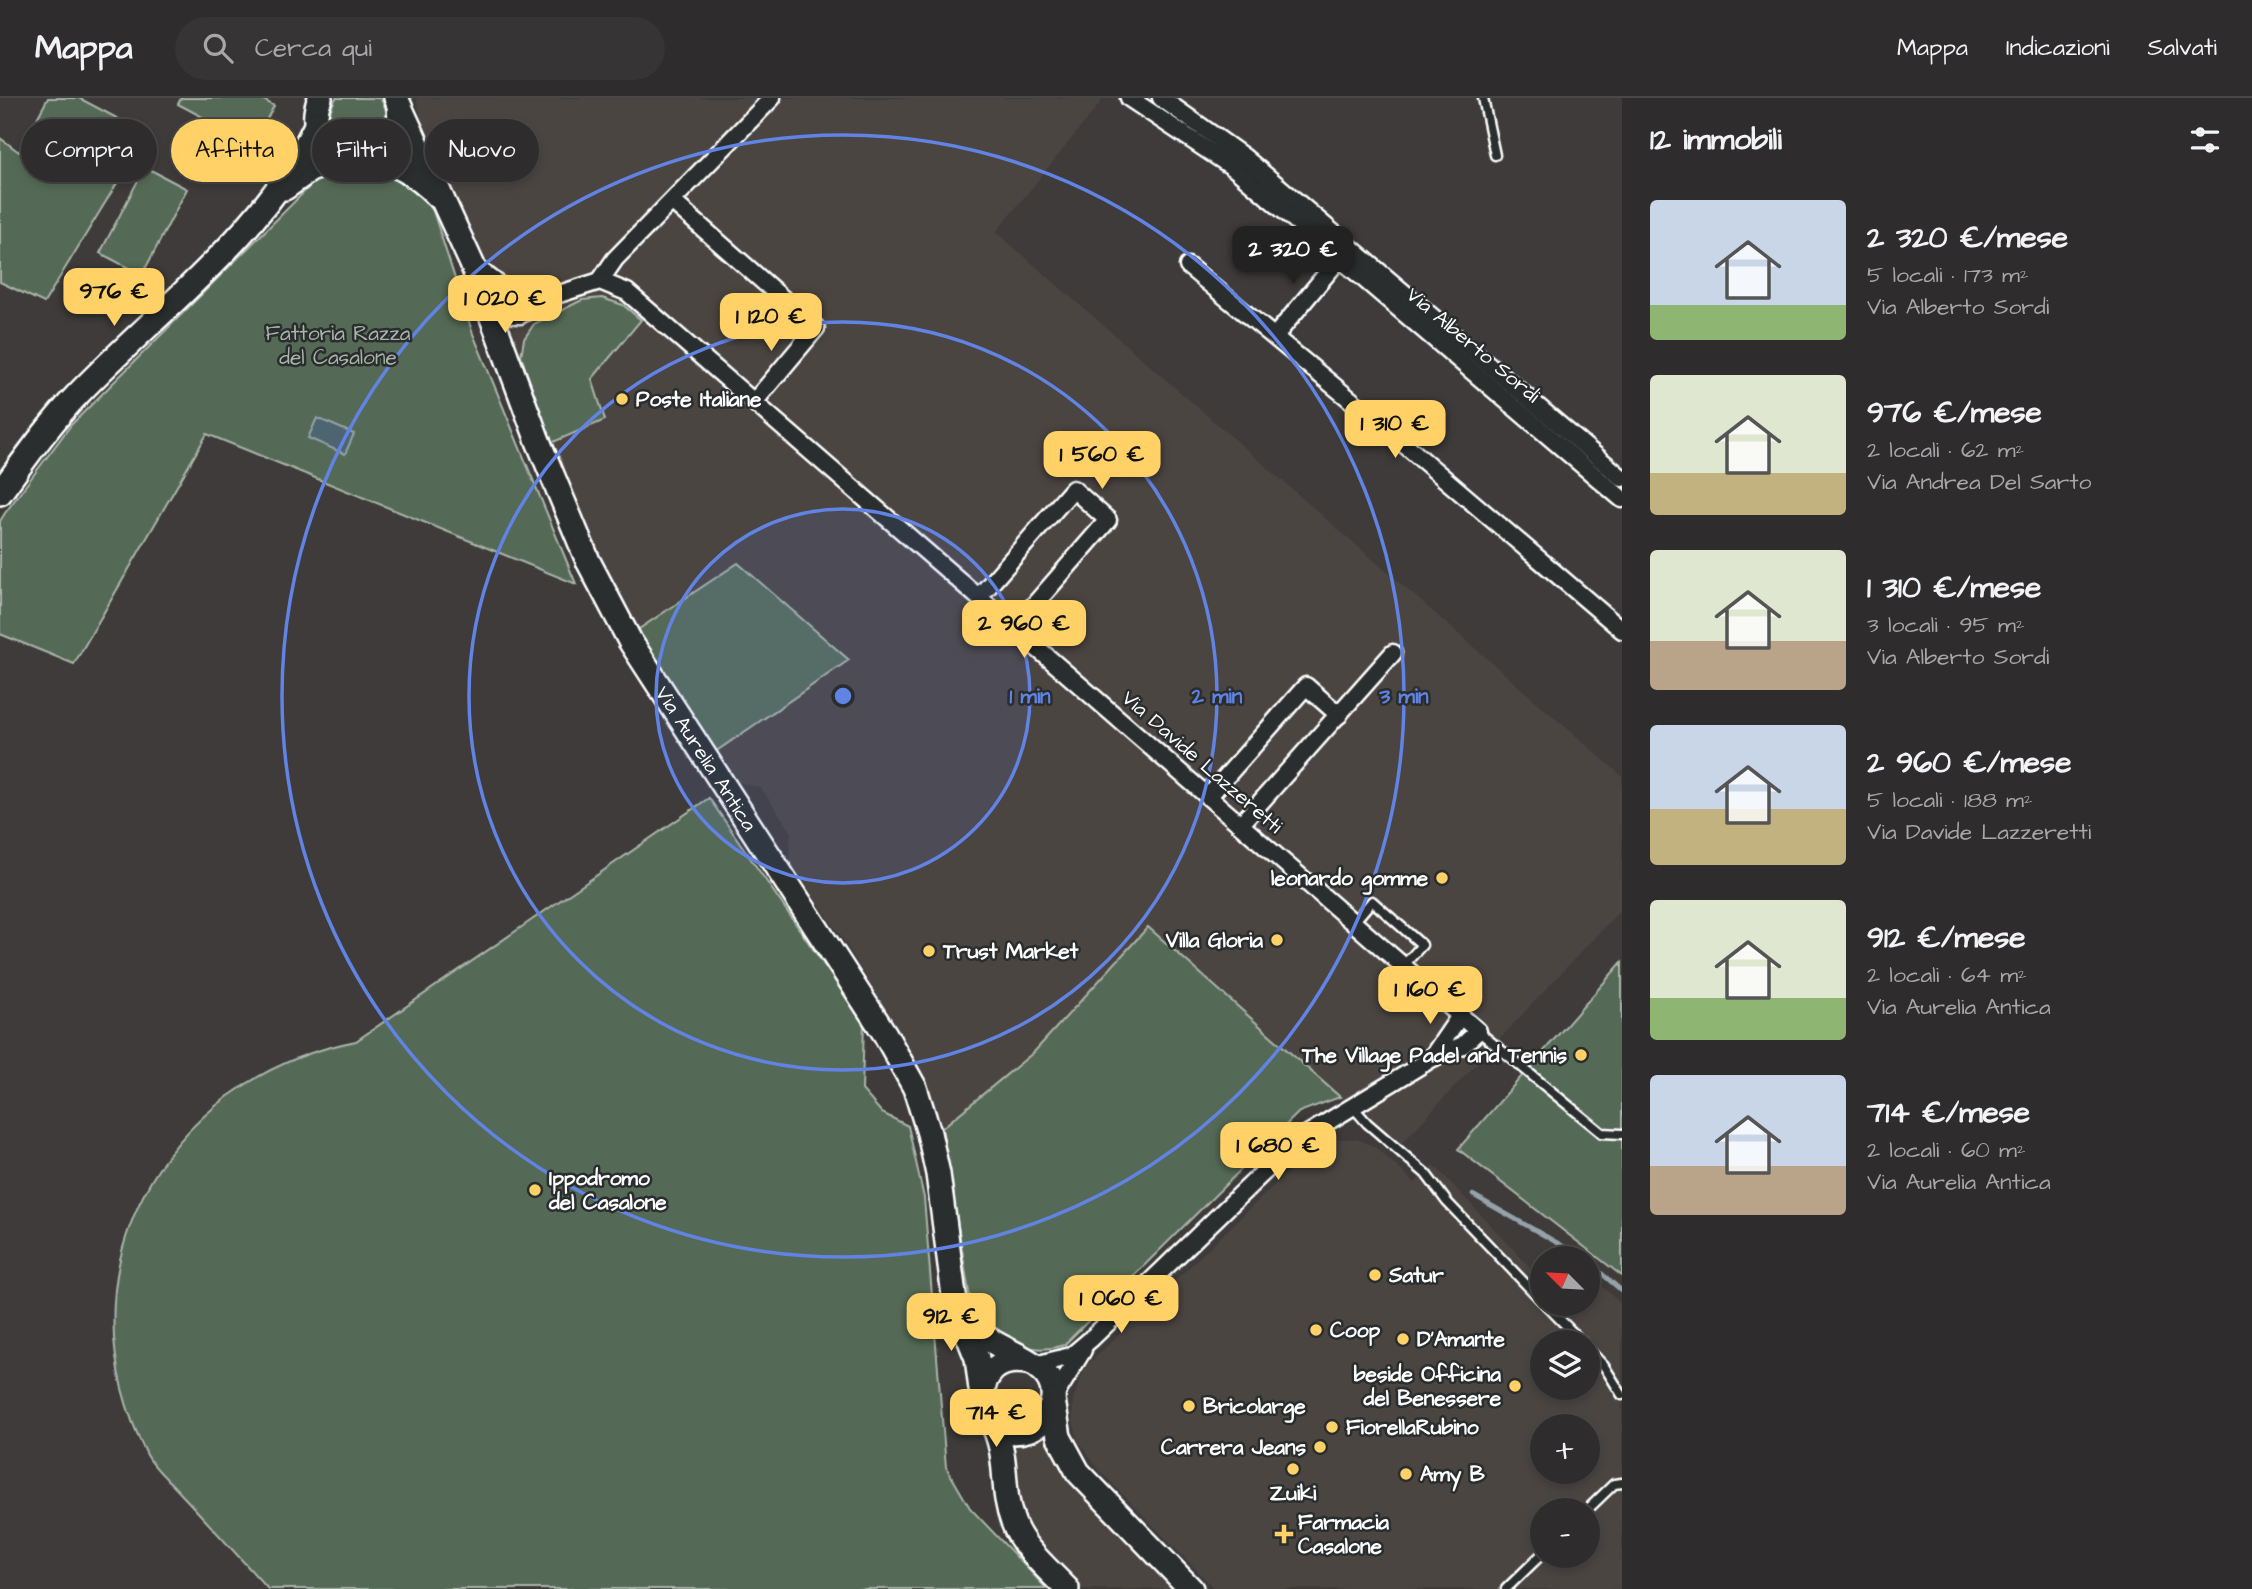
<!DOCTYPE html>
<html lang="it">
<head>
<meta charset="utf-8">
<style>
  body { margin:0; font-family:"Architects Daughter",sans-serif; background:#363434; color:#f1f3f6; height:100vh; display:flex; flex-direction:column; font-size:26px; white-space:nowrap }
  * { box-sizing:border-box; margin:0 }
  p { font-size:23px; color:#a7a7a9 }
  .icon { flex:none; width:38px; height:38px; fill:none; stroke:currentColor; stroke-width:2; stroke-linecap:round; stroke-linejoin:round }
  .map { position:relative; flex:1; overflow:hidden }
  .panel { display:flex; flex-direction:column; background:#2e2c2c; width:630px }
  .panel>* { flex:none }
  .top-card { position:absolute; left:21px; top:21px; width:665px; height:63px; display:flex; gap:14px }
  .needle { width:46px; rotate:294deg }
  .buttons { position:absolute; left:1530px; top:1148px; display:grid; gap:14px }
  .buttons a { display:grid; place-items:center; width:70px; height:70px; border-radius:50%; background:#2e2c2c; box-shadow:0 4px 10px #0003,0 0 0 2px #494848; font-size:35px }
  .price { position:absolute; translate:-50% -60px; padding:0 16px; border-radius:14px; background:#ffd166; color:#111; font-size:23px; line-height:46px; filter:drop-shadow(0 2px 4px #0008) }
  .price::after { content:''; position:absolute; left:50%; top:42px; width:21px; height:16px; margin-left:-10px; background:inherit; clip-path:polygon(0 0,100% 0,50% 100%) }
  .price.selected { background:#222; color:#fff }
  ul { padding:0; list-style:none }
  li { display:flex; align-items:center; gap:21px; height:175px; padding:0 28px }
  li span { display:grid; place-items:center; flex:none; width:196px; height:140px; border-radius:7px; color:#555 }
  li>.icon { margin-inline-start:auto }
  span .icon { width:84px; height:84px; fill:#fffc; stroke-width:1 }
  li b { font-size:30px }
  h2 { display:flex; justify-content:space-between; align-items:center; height:84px; padding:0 28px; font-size:30px }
  .tag { padding:0 24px; border-radius:32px; background:#2e2c2c; box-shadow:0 4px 10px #0003,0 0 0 2px #494848; font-size:24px; line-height:63px }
  .tag.selected { background:#ffd166; color:#111 }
  header { display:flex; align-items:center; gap:42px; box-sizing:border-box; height:98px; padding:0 35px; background:#2e2c2c; border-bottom:2px solid #494848 }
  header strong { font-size:33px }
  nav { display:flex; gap:38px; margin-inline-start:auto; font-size:24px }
  .search { width:490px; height:63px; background:#363434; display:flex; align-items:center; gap:18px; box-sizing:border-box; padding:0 24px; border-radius:38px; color:#a7a7a9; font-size:26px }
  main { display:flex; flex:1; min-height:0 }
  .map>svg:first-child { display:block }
  .built { fill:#4c4542; fill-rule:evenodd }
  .green { fill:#546b57; stroke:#aab5ab; stroke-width:2 }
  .water { fill:#4d6571; stroke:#94a3aa; stroke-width:2 }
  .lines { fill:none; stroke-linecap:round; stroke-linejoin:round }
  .stream { stroke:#94a3aa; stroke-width:4.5 }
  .lane-casing { stroke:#fff; stroke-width:13 }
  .street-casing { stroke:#fff; stroke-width:21 }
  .secondary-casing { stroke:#fff; stroke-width:28 }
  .lane { stroke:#2a2d2e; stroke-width:8 }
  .street { stroke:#2a2d2e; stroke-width:16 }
  .secondary { stroke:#2a2d2e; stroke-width:23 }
  .ring { fill:none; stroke:#6183e4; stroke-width:3.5 }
  .poi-dot { fill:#ffd166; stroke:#2a2d2e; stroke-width:2.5 }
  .labels { text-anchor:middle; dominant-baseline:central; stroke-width:5; stroke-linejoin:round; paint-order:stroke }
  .park-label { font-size:21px; fill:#aab5ab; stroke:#2a2d2e }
  .street-label { font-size:21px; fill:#fff; stroke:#2a2d2e }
  .poi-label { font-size:21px; font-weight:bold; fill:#fff; stroke:#2a2d2e; text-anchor:start }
  .centre { fill:#6183e4; stroke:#2a2d2e; stroke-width:3.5 }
  .ring-label { font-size:21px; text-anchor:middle; font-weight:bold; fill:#6183e4; stroke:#2a2d2e; stroke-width:5; stroke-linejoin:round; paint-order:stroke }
</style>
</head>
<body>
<header>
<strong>Mappa</strong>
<div class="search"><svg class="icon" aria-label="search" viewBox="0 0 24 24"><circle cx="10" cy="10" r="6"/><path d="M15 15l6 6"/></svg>Cerca qui</div>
<nav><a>Mappa</a><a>Indicazioni</a><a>Salvati</a></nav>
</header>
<main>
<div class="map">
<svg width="1622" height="1491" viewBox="0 0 1622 1491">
  <rect width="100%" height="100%" fill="#3e3b3a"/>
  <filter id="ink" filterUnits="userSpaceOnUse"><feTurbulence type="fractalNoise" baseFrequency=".0143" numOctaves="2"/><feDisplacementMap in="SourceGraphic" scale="14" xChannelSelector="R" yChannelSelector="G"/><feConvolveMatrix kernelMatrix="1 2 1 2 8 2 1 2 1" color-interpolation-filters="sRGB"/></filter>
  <g filter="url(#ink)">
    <g class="built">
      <polygon points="416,0 1097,0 1102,3 996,134 1622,678 1622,810 1401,1046 1340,999 1148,830 1034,954 942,1030 896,928 841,838 789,762 791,733 761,690 734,683 636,533 594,455 521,258 427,42"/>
      <path d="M1337,1041H1357L1375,1049L1415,1085L1434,1067L1530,1169H1542V1206H1587V1174L1622,1207V1491H1215L1099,1372L1079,1344L1073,1323V1301L1086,1268L1310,1053ZM1542,1244H1587V1290H1542ZM1542,1328H1587V1374H1542ZM1542,1412H1587V1458H1542Z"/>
      <polygon points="1046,1337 1052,1356 1067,1375 1173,1491 1080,1491 1035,1443 1020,1420 1011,1342"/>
    </g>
    <g class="green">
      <polygon points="48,0 79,0 147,36 44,205 0,184 0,40 19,54"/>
      <polygon points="181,0 260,0 274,8 253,46 178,6"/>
      <path d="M336,0H380C415,54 302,59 336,0Z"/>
      <polygon points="145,69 187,91 142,177 100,155"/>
      <polygon points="371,71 397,79 418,93 433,113 473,236 576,486 207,336 74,566 0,536 0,423 5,415 71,327 316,82 343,72"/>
      <polygon points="602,200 623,207 641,222 592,281 605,322 551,345 521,258 524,241 534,226 582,202"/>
      <polygon points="738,465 849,562 715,654 636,533"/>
      <path d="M709,700L864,925L862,992L882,1015L908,1028L924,1100L946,1369L970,1410L1047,1491H268C240,1460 211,1428 182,1397C171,1384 155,1372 147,1357C55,1176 161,981 356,943Z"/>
      <path d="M1148,829L1340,999L1299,1014L1064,1247C1027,1259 983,1239 970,1201L942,1030L1034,954Z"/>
      <polygon points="1622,864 1622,1178 1458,1051"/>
    </g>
    <polygon class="water" points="317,320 354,336 345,356 308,340"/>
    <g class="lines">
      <g class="stream">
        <polyline points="1473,1097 1584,1160"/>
        <polyline points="1587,1163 1622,1193"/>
      </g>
      <g class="lane-casing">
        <g id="lane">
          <polyline points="1483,0 1495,57"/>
          <polyline points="1354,824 1372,803 1422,847 1404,867"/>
          <polyline points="1478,933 1602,1035 1622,1036"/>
          <polyline points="1353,1009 1367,1025 1426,1076 1447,1104 1542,1203"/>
          <polyline points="1545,1206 1582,1244"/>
          <polyline points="1587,1250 1604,1268 1622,1297"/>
          <polyline points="1587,1412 1614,1386 1622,1385"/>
          <polyline points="1506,1491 1542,1456"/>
        </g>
      </g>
      <g class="street-casing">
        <g id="street">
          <polyline points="1129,0 1234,70 1622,401"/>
          <polyline points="1161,0 1244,59 1622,380"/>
          <polyline points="673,104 816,230 754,304"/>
          <polyline points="1188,168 1391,335 1622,532"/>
          <polyline points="476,169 505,191 556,197"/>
          <polyline points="600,183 615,161 772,0"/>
          <polyline points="490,216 520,217 556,197 600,183 627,194 1478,933 1463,947 1431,961 1296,1043 1091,1241 1071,1258 1035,1267"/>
          <polyline points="1275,238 1339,161"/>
          <polyline points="979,499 1073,391 1108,422 1014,530"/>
          <polyline points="1209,698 1306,588 1339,617"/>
          <polyline points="1241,726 1393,555"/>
          <polyline points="1432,959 1460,918"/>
          <polyline points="1053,1301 1083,1252"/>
        </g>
      </g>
      <g class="secondary-casing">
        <g id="secondary">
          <path d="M320,0C293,67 409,82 399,8"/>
          <path id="s1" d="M396,0L472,166L538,343L588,463L630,543L885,936L915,990L929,1035L938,1076L955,1205L977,1260L982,1299"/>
          <path d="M363,58C395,64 415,75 438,98"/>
          <polyline points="285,90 310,72 349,58"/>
          <path d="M0,395C25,361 50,325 79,295C161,210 266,134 317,25"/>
          <path d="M964,1215C972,1226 979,1235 990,1242C1013,1258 1062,1269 1052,1306C1049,1319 1040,1328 1027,1332C972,1348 963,1249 1031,1265"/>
          <polyline points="1053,1302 1059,1339 1078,1374 1191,1491"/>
          <path d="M990,1320C1011,1359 999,1388 1013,1424C1022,1450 1049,1472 1067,1491"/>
        </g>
      </g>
      <use href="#lane" class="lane"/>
      <use href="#street" class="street"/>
      <use href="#secondary" class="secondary"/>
    </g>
  </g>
  <circle cx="843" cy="598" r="187" fill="#6183e4" fill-opacity=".12"/>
  <g class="ring">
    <circle cx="843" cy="598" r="187"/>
    <circle cx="843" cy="598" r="374"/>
    <circle cx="843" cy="598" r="561"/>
  </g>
  <g class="poi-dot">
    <circle cx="622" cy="301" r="7"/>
    <circle cx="1442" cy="780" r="7"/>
    <circle cx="1277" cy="842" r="7"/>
    <circle cx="929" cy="853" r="7"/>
    <circle cx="1581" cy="957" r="7"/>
    <circle cx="535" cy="1092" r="7"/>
    <circle cx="1375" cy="1177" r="7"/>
    <circle cx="1316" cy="1232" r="7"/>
    <circle cx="1403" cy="1241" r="7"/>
    <circle cx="1515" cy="1288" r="7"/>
    <circle cx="1189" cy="1308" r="7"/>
    <circle cx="1332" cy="1329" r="7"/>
    <circle cx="1320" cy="1349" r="7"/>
    <circle cx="1293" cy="1371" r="7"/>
    <circle cx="1406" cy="1376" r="7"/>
    <path d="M1280.5 1425.5h7v7h7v7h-7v7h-7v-7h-7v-7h7z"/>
  </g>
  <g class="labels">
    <g class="park-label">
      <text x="338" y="235">Fattoria Razza<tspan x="338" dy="24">del Casalone</tspan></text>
    </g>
    <g class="street-label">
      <text transform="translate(1473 247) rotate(40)">Via Alberto Sordi</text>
      <text stroke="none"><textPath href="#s1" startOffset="732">Via Aurelia Antica</textPath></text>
      <text transform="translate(1202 664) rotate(41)">Via Davide Lazzeretti</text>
    </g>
    <g class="poi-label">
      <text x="636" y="301">Poste Italiane</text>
      <text x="1428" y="780" text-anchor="end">leonardo gomme</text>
      <text x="1263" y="842" text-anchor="end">Villa Gloria</text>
      <text x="943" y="853">Trust Market</text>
      <text x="1567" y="957" text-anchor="end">The Village Padel and Tennis</text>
      <text x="549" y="1080">Ippodromo<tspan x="549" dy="24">del Casalone</tspan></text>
      <text x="1389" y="1177">Satur</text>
      <text x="1330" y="1232">Coop</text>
      <text x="1417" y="1241">D'Amante</text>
      <text x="1501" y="1276" text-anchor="end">beside Officina<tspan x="1501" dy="24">del Benessere</tspan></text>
      <text x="1203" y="1308">Bricolarge</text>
      <text x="1346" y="1329">FiorellaRubino</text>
      <text x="1306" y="1349" text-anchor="end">Carrera Jeans</text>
      <text x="1420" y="1376">Amy B</text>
      <text x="1293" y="1395" text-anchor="middle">Zuiki</text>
      <text x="1298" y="1424">Farmacia<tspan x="1298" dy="24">Casalone</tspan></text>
    </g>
  </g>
  <circle cx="843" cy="598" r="10" class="centre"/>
  <g class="ring-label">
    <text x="1030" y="605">1 min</text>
    <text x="1217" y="605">2 min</text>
    <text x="1404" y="605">3 min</text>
  </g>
</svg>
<div class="buttons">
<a><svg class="needle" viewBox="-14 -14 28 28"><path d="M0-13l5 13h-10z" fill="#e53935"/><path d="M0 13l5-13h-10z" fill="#a7a7a9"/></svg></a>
<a><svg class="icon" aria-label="layers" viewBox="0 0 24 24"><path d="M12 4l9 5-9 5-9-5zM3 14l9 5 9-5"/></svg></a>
<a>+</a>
<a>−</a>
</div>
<b class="price selected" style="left:1293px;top:188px">2 320 €</b>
<b class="price" style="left:114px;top:230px">976 €</b>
<b class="price" style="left:505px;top:237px">1 020 €</b>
<b class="price" style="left:771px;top:255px">1 120 €</b>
<b class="price" style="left:1395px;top:362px">1 310 €</b>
<b class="price" style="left:1102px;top:393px">1 560 €</b>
<b class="price" style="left:1024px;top:562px">2 960 €</b>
<b class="price" style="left:1430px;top:928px">1 160 €</b>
<b class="price" style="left:1278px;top:1084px">1 680 €</b>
<b class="price" style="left:1121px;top:1237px">1 060 €</b>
<b class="price" style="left:951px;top:1255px">912 €</b>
<b class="price" style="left:996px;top:1351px">714 €</b>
<div class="top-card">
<a class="tag">Compra</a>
<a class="tag selected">Affitta</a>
<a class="tag">Filtri</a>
<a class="tag">Nuovo</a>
</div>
</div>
<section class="panel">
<h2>12 immobili<svg class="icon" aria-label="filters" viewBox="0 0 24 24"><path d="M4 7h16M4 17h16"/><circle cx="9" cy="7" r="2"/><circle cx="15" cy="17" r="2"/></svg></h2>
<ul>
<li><span style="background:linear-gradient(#c9d6e8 75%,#8fb573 0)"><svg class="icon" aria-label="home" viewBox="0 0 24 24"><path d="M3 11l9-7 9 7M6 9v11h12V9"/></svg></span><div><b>2 320 €/mese</b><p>5 locali · 173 m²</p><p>Via Alberto Sordi</p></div></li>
<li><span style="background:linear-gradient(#dfe7d0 70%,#c2b280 0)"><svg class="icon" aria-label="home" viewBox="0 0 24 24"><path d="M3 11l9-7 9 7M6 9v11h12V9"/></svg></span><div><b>976 €/mese</b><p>2 locali · 62 m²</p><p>Via Andrea Del Sarto</p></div></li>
<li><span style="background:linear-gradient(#dfe7d0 65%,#b9a48a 0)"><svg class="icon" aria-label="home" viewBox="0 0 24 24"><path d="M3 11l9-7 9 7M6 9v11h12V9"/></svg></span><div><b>1 310 €/mese</b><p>3 locali · 95 m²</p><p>Via Alberto Sordi</p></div></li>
<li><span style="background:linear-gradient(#c9d6e8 60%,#c2b280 0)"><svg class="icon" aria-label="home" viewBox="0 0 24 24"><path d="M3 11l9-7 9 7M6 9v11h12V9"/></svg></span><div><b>2 960 €/mese</b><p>5 locali · 188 m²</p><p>Via Davide Lazzeretti</p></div></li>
<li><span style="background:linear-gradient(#dfe7d0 70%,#8fb573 0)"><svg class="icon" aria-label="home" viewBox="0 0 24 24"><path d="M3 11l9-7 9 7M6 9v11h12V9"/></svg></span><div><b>912 €/mese</b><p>2 locali · 64 m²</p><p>Via Aurelia Antica</p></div></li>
<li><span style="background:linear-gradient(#c9d6e8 65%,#b9a48a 0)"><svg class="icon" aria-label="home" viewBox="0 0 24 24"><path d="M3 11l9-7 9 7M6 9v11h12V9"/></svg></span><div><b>714 €/mese</b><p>2 locali · 60 m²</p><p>Via Aurelia Antica</p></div></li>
</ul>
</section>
</main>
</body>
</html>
